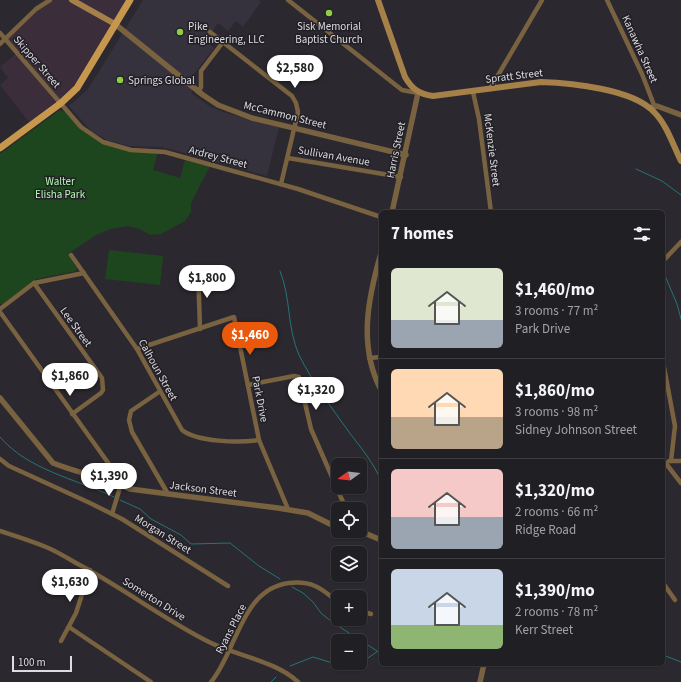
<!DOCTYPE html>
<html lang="en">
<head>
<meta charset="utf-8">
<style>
  body { margin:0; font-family:"Source Sans 3",sans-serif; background:#28272b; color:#f1f3f6; height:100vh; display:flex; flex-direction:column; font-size:15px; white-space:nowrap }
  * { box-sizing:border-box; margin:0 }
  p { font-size:13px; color:#a2a2a6 }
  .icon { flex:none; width:22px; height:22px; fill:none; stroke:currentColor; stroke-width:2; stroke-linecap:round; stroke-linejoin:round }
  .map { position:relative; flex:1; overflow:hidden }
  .panel { position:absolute; left:379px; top:210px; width:286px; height:456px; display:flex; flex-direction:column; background:#201f23; border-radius:6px; box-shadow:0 1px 3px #0004,0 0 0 1px #3d3d41 }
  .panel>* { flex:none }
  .needle { width:26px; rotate:255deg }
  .controls { position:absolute; left:331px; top:458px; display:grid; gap:8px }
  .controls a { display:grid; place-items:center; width:36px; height:36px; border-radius:6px; background:#201f23; box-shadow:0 1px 3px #0004,0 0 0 1px #3d3d41; font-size:20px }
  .scale { position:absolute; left:12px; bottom:10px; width:60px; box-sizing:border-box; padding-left:4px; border:2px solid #dddce0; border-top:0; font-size:11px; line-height:14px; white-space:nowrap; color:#dddce0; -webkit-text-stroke:3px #222026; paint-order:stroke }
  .price { position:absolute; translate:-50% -34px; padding:0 9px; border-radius:14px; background:#fff; color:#222; font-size:13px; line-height:26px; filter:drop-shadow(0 1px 2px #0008) }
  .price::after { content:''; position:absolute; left:50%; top:24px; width:12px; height:9px; margin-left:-6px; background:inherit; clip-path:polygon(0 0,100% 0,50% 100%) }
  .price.on { background:#ea580c; color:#fff }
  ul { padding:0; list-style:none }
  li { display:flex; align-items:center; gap:12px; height:100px; padding:0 12px }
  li+li { border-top:1px solid #3d3d41 }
  li span { display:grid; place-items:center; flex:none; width:112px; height:80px; border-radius:6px; color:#555 }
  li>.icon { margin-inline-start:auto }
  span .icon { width:48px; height:48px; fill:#fffc; stroke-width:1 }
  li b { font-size:17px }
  h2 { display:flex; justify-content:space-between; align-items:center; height:48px; padding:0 12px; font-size:17px }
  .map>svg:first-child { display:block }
  .commercial { fill:#3b2d3a }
  .built { fill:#35313d }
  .green { fill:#1e461e }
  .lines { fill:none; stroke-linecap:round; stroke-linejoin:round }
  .stream { stroke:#237578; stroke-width:1 }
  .minor { stroke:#796240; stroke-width:4.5 }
  .tertiary { stroke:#796240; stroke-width:5.5 }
  .secondary { stroke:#a68049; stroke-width:6 }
  .primary { stroke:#c8974e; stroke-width:7 }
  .poi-dot { fill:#8ece43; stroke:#222026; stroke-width:1.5 }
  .labels { text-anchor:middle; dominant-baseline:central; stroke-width:3; stroke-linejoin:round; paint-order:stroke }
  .poi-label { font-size:11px; fill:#dddce0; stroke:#222026; text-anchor:start }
  .street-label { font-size:11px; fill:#dddce0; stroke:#222026 }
  .park-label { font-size:11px; fill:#b0faae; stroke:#222026 }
</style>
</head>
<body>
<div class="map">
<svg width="681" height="682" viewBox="0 0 681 682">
  <rect width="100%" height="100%" fill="#2b292f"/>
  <polygon class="commercial" points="52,0 126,0 73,87 58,100 29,122 0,85 8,78 0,67 18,52 7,40 30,15"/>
  <polygon class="built" points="143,0 259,0 261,2 243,27 236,21 228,31 218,23 206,42 214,48 194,74 194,88 191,93 209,106 226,113 279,127 267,176 162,147 130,146 109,141 92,132 69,106 88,89"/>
  <g class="green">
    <polygon points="60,110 70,115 88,134 124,149 158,151 153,170 180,178 185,160 210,166 191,203 191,212 185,221 161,234 150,235 140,229 128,226 110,229 96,235 68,254 77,269 76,271 36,279 3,304 0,304 0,154"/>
    <polygon points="109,250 163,256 160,285 105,279"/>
  </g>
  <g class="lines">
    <g class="stream">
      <polyline points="636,169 662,181 681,195"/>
      <path d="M280,271C291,298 287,328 299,355C313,383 331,407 349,432C361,448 374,463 381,481"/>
      <polyline points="663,271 677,304 681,319"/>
      <path d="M0,437C28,470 76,479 114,497"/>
      <polyline points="120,500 140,509 151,519 181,535 191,544 230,543 259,566 280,579"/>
      <polyline points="292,587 303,593 313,602 321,613 332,622 377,651"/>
      <polyline points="663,655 681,662"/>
      <polyline points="290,666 313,657 352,669 381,649"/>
      <polyline points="271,682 276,677"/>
    </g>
    <g class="minor">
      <polyline points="288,0 402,90 418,93"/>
      <polyline points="607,0 642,74 654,105"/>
      <polyline points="210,32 292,96 296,103 298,112 281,184"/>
      <polyline points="0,33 81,127 103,142 131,150 165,152 298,189 381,217"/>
      <polyline points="0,44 36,9 50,0"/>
      <polyline points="490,89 542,0"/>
      <polyline points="198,92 201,87 201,71 223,42"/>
      <polyline points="473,92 479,119 491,212"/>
      <polyline points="288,158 401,177"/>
      <path d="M71,255L137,349L182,430C197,442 239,443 259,440"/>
      <polyline points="663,261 681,242"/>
      <polyline points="198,269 200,329"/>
      <polyline points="34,283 102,378 103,390 101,393 72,414"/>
      <polyline points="0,309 34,283 84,273"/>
      <polyline points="0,312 119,478 121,484 112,514"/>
      <polyline points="137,349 234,317 259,440 288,509"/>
      <polyline points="369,358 381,357"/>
      <polyline points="663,362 675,426 671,461"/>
      <polyline points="248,385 294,376 299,377 311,429 346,509"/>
      <polyline points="159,392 131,411 129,420 132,432 168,494"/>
      <polyline points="0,459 9,466 90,503 122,519 228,586"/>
      <polyline points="664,461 681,483"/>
      <polyline points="669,461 681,461"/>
      <path d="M0,531C15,536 31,541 46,547C56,551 66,557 76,563C122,587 163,619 209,642C237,656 276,661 298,682"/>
      <polyline points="663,583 675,600"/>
      <polyline points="360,611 371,614"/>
      <polyline points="69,627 151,682"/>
      <polyline points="61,641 76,613 90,570"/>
      <path d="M211,682C237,651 241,589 289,583C298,582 306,582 315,586C323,589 331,597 338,602"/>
    </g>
    <g class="tertiary">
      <polyline points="115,24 203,95 218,105 252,118 406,155"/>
      <polyline points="650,108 657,106 681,115"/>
      <polyline points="392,212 418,93"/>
      <path d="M381,253C368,298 358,346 381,390"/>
      <path d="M0,398L53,463C78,473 105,478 130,489L278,508L308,513L338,528"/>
      <polyline points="360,531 381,540"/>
      <polyline points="480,682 484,664"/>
    </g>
    <g class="secondary">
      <polyline points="72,0 115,24"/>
      <path d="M378,0L405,77C412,89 419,94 433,96L541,82C571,83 633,89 654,112C667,125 673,145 681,161"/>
    </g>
    <polyline class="primary" points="0,148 61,103 77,88 130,0"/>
  </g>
  <g class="poi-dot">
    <circle cx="329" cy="13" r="4"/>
    <circle cx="180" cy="32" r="4"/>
    <circle cx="120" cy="80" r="4"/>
  </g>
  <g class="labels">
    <g class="poi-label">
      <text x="188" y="26">Pike<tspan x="188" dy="13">Engineering, LLC</tspan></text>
      <text x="329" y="26" text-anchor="middle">Sisk Memorial<tspan x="329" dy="13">Baptist Church</tspan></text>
      <text x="128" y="80">Springs Global</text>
    </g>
    <g class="street-label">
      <text transform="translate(640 49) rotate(66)">Kanawha Street</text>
      <text transform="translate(37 62) rotate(49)">Skipper Street</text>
      <text transform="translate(514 76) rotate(-7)">Spratt Street</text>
      <text transform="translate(285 115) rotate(14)">McCammon Street</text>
      <text transform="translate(396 150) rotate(-78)">Harris Street</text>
      <text transform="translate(492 150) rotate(83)">McKenzie Street</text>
      <text transform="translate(334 156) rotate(10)">Sullivan Avenue</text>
      <text transform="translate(218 157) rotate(15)">Ardrey Street</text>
      <text transform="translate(76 327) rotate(54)">Lee Street</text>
      <text transform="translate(158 370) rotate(61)">Calhoun Street</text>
      <text transform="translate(260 399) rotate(79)">Park Drive</text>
      <text transform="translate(203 489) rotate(7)">Jackson Street</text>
      <text transform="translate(163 534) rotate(32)">Morgan Street</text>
      <text transform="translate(154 599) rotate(32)">Somerton Drive</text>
      <text transform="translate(231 629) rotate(-63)">Ryans Place</text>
    </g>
    <g class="park-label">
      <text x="60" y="181">Walter<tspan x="60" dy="13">Elisha Park</tspan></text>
    </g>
  </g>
</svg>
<div class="controls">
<a><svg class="needle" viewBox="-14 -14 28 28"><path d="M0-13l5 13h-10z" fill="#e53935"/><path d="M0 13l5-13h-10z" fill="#a2a2a6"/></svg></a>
<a><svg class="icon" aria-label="locate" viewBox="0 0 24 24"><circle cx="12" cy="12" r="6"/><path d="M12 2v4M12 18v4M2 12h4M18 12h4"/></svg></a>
<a><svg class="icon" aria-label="layers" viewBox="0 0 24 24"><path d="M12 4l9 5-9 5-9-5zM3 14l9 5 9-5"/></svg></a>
<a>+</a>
<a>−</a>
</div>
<div class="scale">100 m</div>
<b class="price" style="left:295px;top:89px">$2,580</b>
<b class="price" style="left:207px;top:299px">$1,800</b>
<b class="price on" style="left:250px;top:356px">$1,460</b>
<b class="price" style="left:70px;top:397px">$1,860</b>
<b class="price" style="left:316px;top:411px">$1,320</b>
<b class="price" style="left:109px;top:497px">$1,390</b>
<b class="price" style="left:70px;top:603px">$1,630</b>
<section class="panel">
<h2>7 homes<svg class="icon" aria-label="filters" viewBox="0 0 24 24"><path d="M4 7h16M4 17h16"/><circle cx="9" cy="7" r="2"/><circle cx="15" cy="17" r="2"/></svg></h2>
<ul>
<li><span style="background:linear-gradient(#dfe7d0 65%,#9aa5b1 0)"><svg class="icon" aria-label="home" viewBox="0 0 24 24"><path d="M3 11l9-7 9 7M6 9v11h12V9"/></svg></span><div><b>$1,460/mo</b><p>3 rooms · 77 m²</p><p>Park Drive</p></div></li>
<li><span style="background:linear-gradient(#ffd9b3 60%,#b9a48a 0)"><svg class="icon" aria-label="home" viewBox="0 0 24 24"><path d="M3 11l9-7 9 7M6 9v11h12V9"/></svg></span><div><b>$1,860/mo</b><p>3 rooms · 98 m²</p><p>Sidney Johnson Street</p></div></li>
<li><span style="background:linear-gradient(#f6c9c9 60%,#9aa5b1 0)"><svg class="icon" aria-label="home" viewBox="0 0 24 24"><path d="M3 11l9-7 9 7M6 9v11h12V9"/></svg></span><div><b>$1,320/mo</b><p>2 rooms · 66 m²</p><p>Ridge Road</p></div></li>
<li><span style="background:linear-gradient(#c9d6e8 70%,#8fb573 0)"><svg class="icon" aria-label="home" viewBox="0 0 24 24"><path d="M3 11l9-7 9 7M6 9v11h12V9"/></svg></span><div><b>$1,390/mo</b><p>2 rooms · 78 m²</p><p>Kerr Street</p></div></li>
</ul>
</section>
</div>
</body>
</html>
